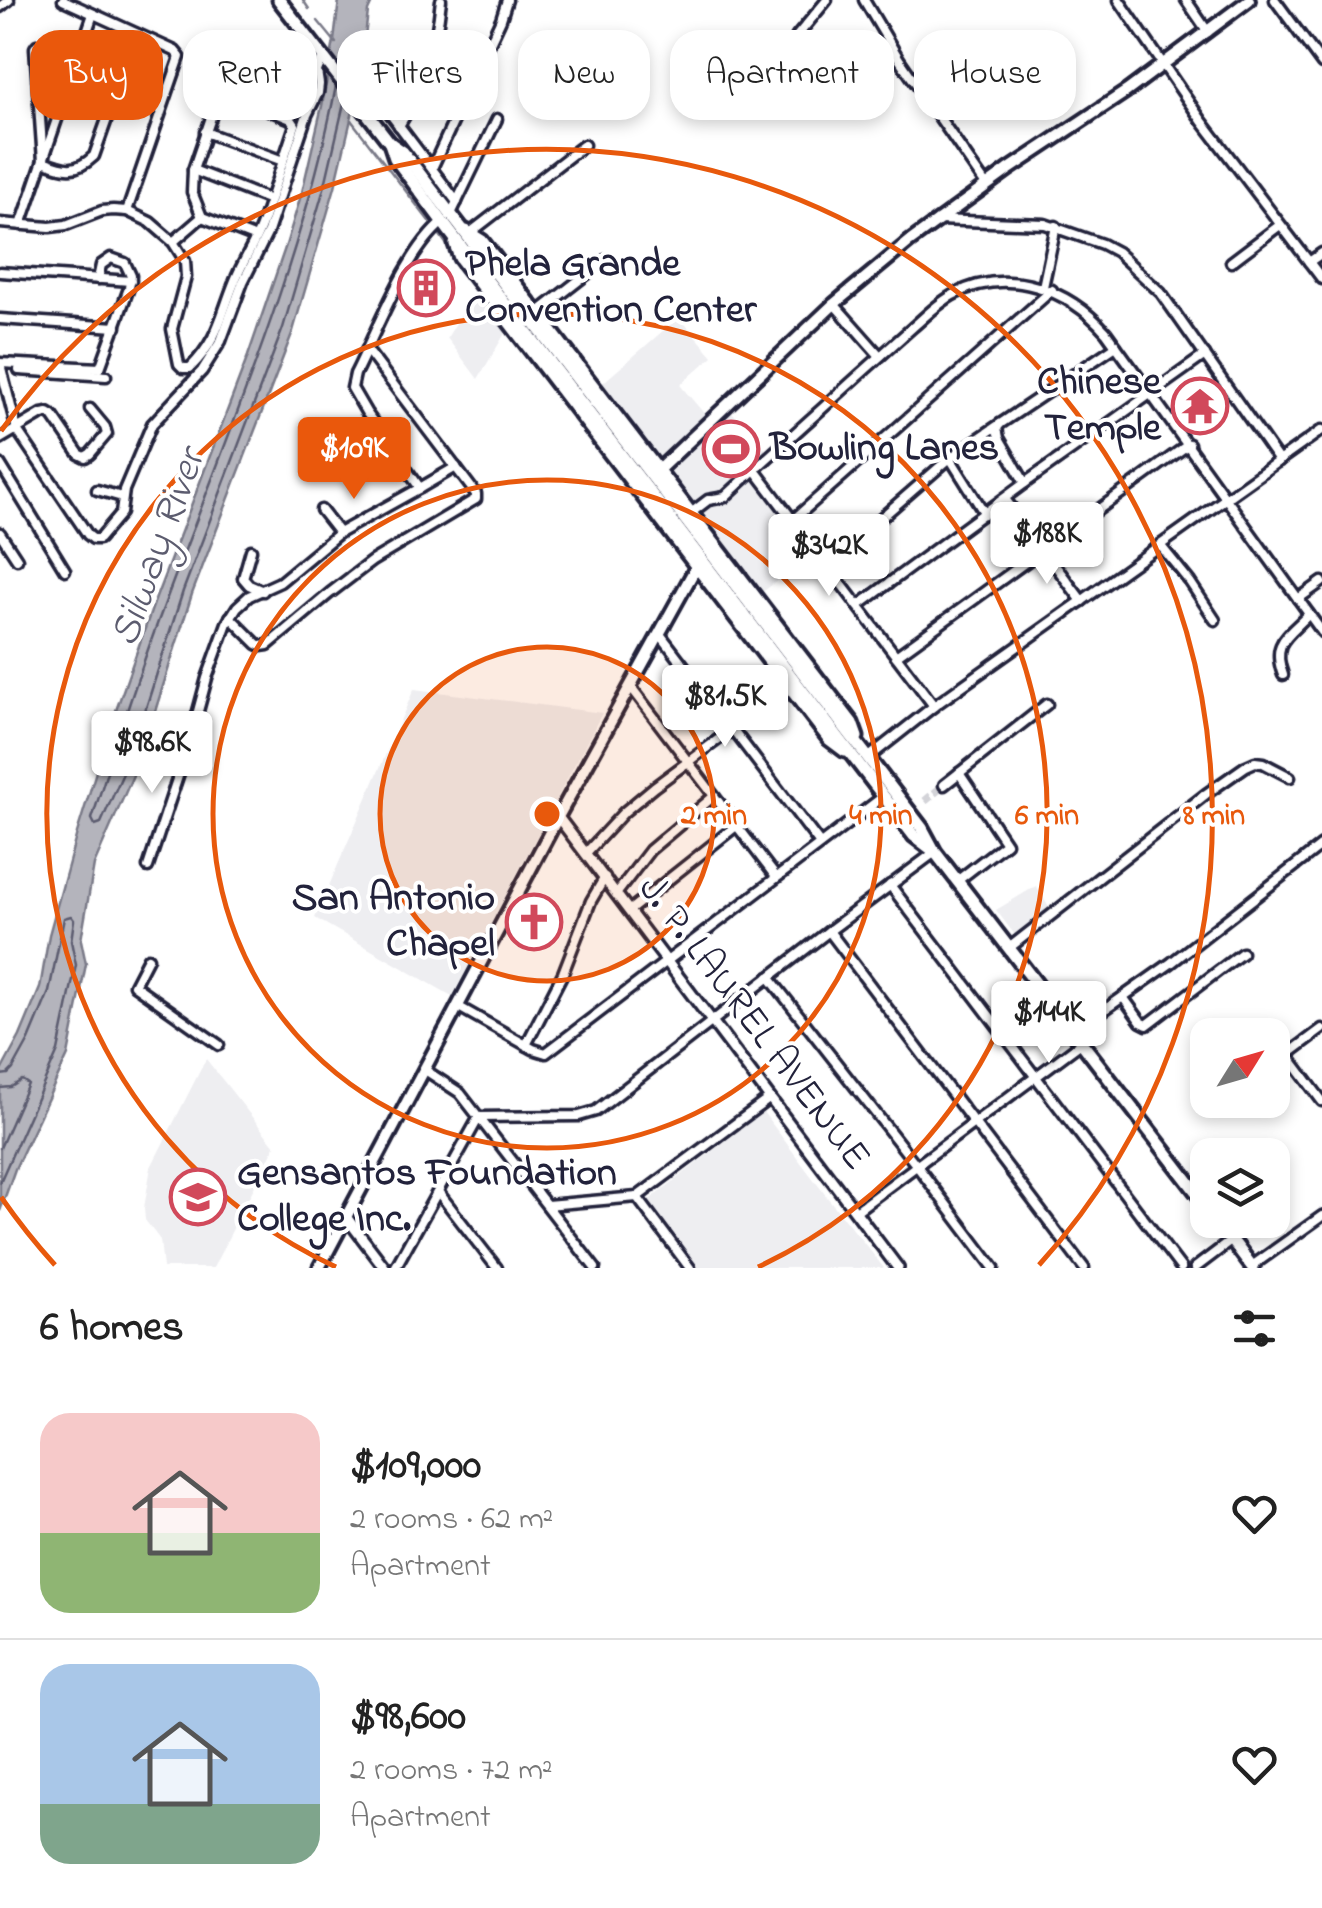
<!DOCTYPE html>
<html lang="en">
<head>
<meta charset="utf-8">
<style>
  body { margin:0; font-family:"Indie Flower",sans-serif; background:#f2f2f2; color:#222; height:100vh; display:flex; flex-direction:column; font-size:38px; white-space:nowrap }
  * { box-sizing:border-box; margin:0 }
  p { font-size:32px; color:#767676 }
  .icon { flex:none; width:55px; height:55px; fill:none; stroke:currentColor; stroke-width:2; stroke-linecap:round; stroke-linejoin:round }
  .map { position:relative; height:1268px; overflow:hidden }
  .side { display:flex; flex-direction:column; background:#fff; flex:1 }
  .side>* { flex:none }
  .top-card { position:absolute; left:30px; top:30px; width:1262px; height:90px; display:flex; gap:20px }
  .needle { width:65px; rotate:53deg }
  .buttons { position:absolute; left:1190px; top:1018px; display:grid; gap:20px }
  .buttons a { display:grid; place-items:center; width:100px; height:100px; border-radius:20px; background:#fff; box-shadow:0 5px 15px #0003; font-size:50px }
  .price { position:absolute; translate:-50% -85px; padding:0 22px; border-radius:10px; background:#fff; color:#222; font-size:32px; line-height:65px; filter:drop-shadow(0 2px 5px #0008) }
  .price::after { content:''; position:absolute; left:50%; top:60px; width:30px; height:22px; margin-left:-15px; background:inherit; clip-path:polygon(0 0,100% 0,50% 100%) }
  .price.active { background:#ea580c; color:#fff }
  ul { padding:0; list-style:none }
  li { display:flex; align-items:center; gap:30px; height:250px; padding:0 40px }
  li+li { border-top:2px solid #e0e0e0 }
  li span { display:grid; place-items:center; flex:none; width:280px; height:200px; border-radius:30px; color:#555 }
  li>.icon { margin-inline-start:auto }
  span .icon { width:120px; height:120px; fill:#fffc; stroke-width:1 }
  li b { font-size:42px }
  h2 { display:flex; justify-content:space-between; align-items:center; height:120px; padding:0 40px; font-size:42px }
  .pill { padding:0 35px; border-radius:30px; background:#fff; box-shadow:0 5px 15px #0003; font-size:35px; line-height:90px }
  .pill.active { background:#ea580c; color:#fff }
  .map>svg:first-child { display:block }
  .built { fill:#eeeef1 }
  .water { fill:#b4b4bc; stroke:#7a7a88; stroke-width:2.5 }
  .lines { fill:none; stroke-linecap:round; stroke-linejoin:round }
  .shore { stroke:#5c5c6f; stroke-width:2.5 }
  .stream { stroke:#7a7a88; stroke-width:2.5 }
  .minor-tunnel { stroke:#d3d3d8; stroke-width:8; stroke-dasharray:8 4; stroke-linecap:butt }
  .minor-casing { stroke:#22223b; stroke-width:15 }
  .tertiary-casing { stroke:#22223b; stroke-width:16 }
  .secondary-casing { stroke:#22223b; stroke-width:18 }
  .primary-casing { stroke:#22223b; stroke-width:19 }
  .minor { stroke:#fff; stroke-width:8 }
  .tertiary { stroke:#fff; stroke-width:9 }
  .secondary { stroke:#fff; stroke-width:10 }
  .primary { stroke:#fff; stroke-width:11 }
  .ring { fill:none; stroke:#e8590c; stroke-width:5 }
  .labels { text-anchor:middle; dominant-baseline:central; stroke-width:8; stroke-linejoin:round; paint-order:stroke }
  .poi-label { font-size:40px; font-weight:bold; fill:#22223b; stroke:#fff; text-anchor:start }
  .street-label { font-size:40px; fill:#22223b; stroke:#fff }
  .water-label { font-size:42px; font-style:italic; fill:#5c5c6f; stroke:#fff }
  .centre { fill:#e8590c; stroke:#fff; stroke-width:5 }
  .ring-label { font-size:30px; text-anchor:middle; font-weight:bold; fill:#e8590c; stroke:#fff; stroke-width:8; stroke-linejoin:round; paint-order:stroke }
</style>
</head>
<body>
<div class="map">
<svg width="1322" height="1268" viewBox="0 0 1322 1268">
  <rect width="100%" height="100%" fill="#fff"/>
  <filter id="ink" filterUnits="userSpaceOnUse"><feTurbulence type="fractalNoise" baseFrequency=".01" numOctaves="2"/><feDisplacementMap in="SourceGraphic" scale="20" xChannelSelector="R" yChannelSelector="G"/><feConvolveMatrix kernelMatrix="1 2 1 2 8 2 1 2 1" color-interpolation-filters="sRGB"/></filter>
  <g filter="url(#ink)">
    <g class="built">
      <polygon points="476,290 507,330 478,379 447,338"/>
      <polygon points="679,317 713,356 680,385 707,417 658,463 598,387"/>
      <polygon points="731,411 766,450 749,466 814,552 760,594 666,472"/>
      <polygon points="414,689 602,713 452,996 315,918"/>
      <polygon points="1036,886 1053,914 1018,939 996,910"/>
      <polygon points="206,1059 275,1146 213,1268 163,1268 160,1240 145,1220 144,1208 151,1167"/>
      <polygon points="763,1112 827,1197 884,1268 694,1268 644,1204"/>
    </g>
    <polygon class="water" points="339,0 373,0 368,11 360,81 335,187 293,331 192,594 140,759 94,865 81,940 86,964 68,1055 15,1169 0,1211 0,1073 20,1036 40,988 49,935 77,833 107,736 154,603 248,356 286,245 302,192 322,106 334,41"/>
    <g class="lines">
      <g class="shore">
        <path d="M336,86C301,265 228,433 165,603C138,674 115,746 92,819L95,825L101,823L131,755L183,591L283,328L325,185L345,99"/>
        <polyline points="0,1075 8,1074 13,1069 29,1040 49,992 64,918 71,916 74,920 71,941 76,965 58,1051 0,1182"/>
        <polyline points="0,1088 11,1087 22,1080 28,1084 0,1148"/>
      </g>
      <g class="stream">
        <polyline points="303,0 309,9"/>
        <polyline points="318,21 336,43"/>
        <polyline points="359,80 415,153"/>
        <polyline points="351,120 432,225"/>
        <polyline points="437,231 450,249"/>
      </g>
      <polyline class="minor-tunnel" points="925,801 944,785"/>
      <g class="minor-casing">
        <g id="minor">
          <polyline points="63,0 175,51 180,57 127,211"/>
          <polyline points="864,0 899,59 986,185"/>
          <polyline points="1119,0 1202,121 1322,279"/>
          <polyline points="1186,0 1208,32"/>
          <polyline points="1275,0 1322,64"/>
          <polyline points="0,7 9,0"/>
          <path d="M77,58L43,44L37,45L35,48L43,161C64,169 75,174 94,156L137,34"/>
          <polyline points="778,82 805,46 797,36 827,0"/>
          <polyline points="382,103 457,202"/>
          <path d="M399,126C425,84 436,49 441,0"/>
          <polyline points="205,132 283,161"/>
          <polyline points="432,168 501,19 507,0"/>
          <polyline points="193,170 270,200"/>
          <polyline points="450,216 497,119"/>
          <polyline points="938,220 1045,224 1102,244 1117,252 1161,293 1279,461"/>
          <path d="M0,223L50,227L66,225L102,211L113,210L127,211L150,222L173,242L185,261L186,277L172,329L179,364L183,368H190C218,340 220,318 234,283C242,262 255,244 262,224L295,125L291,119L224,92L218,97L193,170L192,192L202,217L256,238"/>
          <polyline points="21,225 93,14"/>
          <polyline points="470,233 584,145"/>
          <polyline points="173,242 202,217"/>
          <polyline points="1231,262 1280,225"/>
          <polyline points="1309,262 1322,253"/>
          <polyline points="0,272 131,281"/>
          <polyline points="1043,287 1056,226"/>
          <polyline points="834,304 880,356"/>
          <polyline points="537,313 605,260"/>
          <polyline points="0,319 116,327"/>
          <polyline points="0,363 100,368 129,288 131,276 125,263 111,258 101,265 98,279"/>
          <polyline points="1,368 17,430 88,535 93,539 99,539 121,513 124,490 152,424 202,371 221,341 243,282 268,232 307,115 318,93 319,84 317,71 323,57"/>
          <polyline points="19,370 106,376"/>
          <polyline points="0,439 42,414 48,413 53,416 79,454 85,457 90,454 107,434 105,427 90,409"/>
          <polyline points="950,458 1000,424"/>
          <polyline points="0,464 65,570"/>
          <polyline points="754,469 934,706"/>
          <polyline points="1025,483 999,438 997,428 1000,424 1116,346"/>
          <polyline points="420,488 456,467"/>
          <polyline points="97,490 122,497"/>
          <polyline points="1005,499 1082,601"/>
          <polyline points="321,510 339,533"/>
          <path d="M691,513L708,500L725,497C768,457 812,418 856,378C875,361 894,344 913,327C926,316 939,302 955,294C1009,266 1069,290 1106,332L1322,632"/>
          <polyline points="793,520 1052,290"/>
          <polyline points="0,533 17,559"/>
          <polyline points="1160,545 1190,582 1215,620"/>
          <polyline points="251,550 243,578 249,585 263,591"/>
          <polyline points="827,565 950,458 985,514"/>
          <polyline points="1298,599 1322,582"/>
          <polyline points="858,606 1025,483 1205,355"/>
          <polyline points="230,617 257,644 261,646 268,645 330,593 372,561 476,499 476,494 367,350"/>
          <polyline points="660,634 820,844"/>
          <polyline points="896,656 1189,444"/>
          <path d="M1283,675C1271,642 1287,637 1309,614"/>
          <polyline points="631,687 776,877"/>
          <polyline points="868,758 934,706 1322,430"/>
          <polyline points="944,785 1047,704"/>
          <polyline points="586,853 624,812 654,787 789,687"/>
          <path d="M148,867L191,737L207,678L227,623L237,607L249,596L280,582L339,533L420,488L366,412L352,388L355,374C377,331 406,251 443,222"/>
          <polyline points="957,881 1006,843 959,773"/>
          <polyline points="890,885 1181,1268"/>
          <polyline points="617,893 650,850 714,796"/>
          <polyline points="630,910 736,826"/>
          <polyline points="829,931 1084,1268"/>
          <polyline points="1009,948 1206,794 1246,766 1255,762 1263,763 1290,777"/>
          <polyline points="148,958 134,985 219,1045"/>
          <polyline points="769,977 917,1166 994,1268"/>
          <polyline points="1123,997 1141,1022 1147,1025 1242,953"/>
          <polyline points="459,1007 533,1049 546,1053 884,796"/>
          <polyline points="1073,1032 1171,963 1322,845"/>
          <polyline points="1275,1038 1322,1101"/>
          <polyline points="526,1045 563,973 591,901 605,877"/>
          <polyline points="1287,1055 1322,1029"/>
          <polyline points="425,1070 460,1093 595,1268"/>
          <polyline points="439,1193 497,1268"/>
          <polyline points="637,1197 690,1268"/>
          <polyline points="547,1205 637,1197 770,1098"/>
          <polyline points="856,1211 1081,1043"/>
          <polyline points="1252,1266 1322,1216"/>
          <polyline points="395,1268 479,1117 579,1116 596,1111 829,931 935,852"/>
          <polyline points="1195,1268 1232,1240"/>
        </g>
      </g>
      <g class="tertiary-casing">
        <g id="tertiary">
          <polyline points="558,817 898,1268"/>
          <polyline points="347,1218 385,1268"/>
        </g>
      </g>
      <g class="secondary-casing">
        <g id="secondary">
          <polyline points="653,475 834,304 909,242 1008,170 1127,91 1249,0"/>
          <polyline points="319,1268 558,817 700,560"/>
        </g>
      </g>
      <g class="primary-casing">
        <g id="primary">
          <polyline points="279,0 390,143 403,152 922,828 935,852 1208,1207"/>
          <polyline points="390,143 395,158 450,232 914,836 931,849"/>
          <polyline points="466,231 482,241 852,723 857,737"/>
          <polyline points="455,244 460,258 829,739 845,751"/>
          <polyline points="1217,1220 1253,1268"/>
        </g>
      </g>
      <use href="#minor" class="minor"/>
      <use href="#tertiary" class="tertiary"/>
      <use href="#secondary" class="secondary"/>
      <use href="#primary" class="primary"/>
    </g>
  </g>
  <circle cx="547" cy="814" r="167" fill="#e8590c" fill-opacity=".12"/>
  <g class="ring">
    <circle cx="547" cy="814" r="167"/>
    <circle cx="547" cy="814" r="334"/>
    <path d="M336 1267A500 500 0 1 1 758 1267"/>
    <path d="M55 1265A667 667 0 0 1 1 1197M1 431A667 667 0 1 1 1039 1265"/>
  </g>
  <defs>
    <g id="building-ring" transform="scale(2.875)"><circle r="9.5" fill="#fff" stroke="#d1495b" stroke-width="1.5"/><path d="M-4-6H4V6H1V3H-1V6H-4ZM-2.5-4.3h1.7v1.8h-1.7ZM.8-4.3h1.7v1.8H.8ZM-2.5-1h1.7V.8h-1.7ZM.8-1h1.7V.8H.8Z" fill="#d1495b"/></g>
    <g id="temple-ring" transform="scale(2.875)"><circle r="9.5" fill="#fff" stroke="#d1495b" stroke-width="1.5"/><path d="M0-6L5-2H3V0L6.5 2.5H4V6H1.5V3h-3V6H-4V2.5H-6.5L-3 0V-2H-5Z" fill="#d1495b"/></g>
    <g id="stadium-ring" transform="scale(2.875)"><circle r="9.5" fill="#fff" stroke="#d1495b" stroke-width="1.5"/><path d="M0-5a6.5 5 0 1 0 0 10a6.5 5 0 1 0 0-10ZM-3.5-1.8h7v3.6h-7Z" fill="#d1495b"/></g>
    <g id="church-ring" transform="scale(2.875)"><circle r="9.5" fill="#fff" stroke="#d1495b" stroke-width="1.5"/><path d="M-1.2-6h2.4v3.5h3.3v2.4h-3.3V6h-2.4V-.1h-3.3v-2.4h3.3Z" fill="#d1495b"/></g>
    <g id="university-ring" transform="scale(2.875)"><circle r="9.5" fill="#fff" stroke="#d1495b" stroke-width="1.5"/><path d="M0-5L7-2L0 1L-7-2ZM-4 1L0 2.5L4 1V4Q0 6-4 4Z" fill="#d1495b"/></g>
  </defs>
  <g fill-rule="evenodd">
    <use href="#building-ring" x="426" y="288"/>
    <use href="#temple-ring" x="1200" y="406"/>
    <use href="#stadium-ring" x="731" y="449"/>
    <use href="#church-ring" x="534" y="922"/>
    <use href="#university-ring" x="198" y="1197"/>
  </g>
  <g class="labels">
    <g class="poi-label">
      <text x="465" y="265">Phela Grande<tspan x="465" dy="46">Convention Center</tspan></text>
      <text x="1161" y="383" text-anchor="end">Chinese<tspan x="1161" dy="46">Temple</tspan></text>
      <text x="770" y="449">Bowling Lanes</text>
      <text x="495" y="899" text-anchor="end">San Antonio<tspan x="495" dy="46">Chapel</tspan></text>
      <text x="237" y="1174">Gensantos Foundation<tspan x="237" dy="46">College Inc.</tspan></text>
    </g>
    <g class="street-label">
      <text transform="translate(753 1024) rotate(53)">J. P. LAUREL AVENUE</text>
    </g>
    <g class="water-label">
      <text transform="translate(159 548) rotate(-70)">Silway River</text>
    </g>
  </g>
  <circle cx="547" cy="814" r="15" class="centre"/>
  <g class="ring-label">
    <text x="714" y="824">2 min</text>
    <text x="881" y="824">4 min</text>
    <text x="1047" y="824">6 min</text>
    <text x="1214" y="824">8 min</text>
  </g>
</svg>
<div class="buttons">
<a><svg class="needle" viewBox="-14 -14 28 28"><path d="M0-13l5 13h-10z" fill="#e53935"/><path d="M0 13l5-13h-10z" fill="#767676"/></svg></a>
<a><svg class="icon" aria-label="layers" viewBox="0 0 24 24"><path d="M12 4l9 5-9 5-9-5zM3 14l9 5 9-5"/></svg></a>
</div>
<b class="price active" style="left:354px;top:502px">$109K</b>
<b class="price" style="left:1047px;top:587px">$188K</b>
<b class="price" style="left:829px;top:599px">$342K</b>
<b class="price" style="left:725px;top:750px">$81.5K</b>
<b class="price" style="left:152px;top:796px">$98.6K</b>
<b class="price" style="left:1049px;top:1066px">$144K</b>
<div class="top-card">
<a class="pill active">Buy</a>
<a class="pill">Rent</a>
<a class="pill">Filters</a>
<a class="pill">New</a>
<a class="pill">Apartment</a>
<a class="pill">House</a>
</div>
</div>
<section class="side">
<h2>6 homes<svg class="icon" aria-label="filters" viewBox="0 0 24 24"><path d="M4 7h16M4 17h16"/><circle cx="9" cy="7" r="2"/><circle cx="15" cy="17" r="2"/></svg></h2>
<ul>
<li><span style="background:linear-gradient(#f6c9c9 60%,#8fb573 0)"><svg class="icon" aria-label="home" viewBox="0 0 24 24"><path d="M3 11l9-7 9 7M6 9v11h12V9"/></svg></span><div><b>$109,000</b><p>2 rooms · 62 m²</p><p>Apartment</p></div><svg class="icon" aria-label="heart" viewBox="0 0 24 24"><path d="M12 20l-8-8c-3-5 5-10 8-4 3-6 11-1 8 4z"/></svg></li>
<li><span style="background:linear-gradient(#a9c7e8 70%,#7fa58c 0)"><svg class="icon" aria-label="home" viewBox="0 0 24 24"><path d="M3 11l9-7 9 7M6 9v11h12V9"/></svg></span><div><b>$98,600</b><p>2 rooms · 72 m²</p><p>Apartment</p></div><svg class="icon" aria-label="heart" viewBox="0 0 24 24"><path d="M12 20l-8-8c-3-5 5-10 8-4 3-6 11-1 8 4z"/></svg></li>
</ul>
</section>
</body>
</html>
